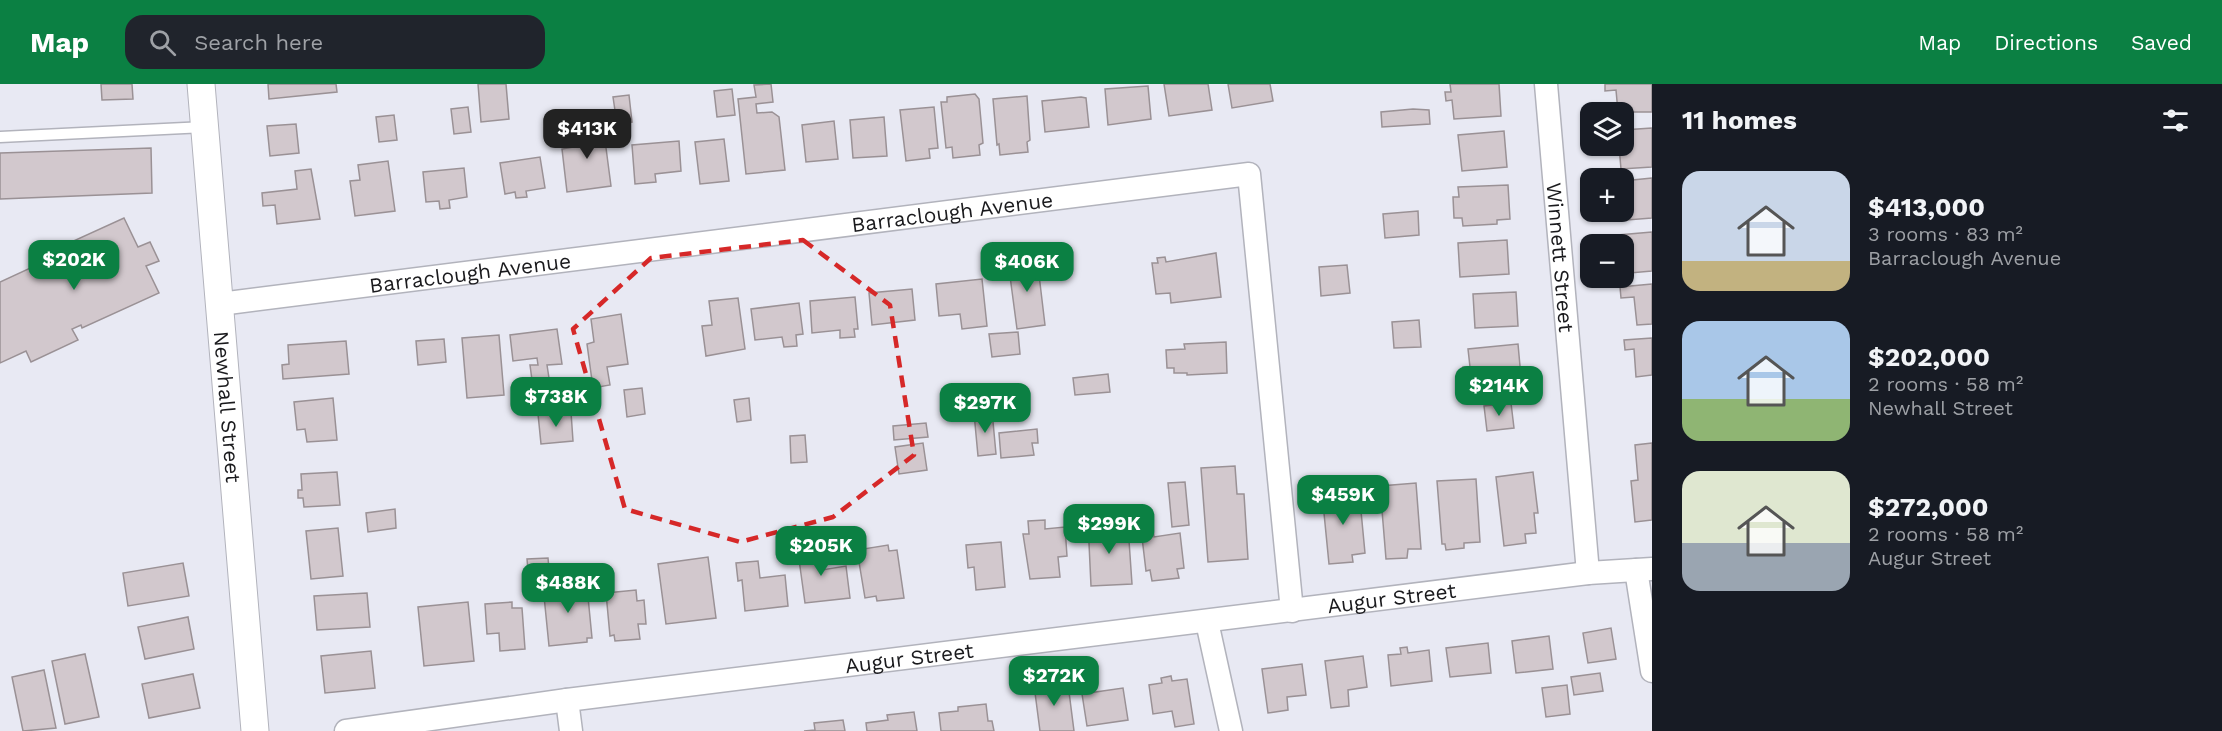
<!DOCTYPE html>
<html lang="en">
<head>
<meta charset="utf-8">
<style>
  body { margin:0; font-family:"Work Sans",sans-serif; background:#20242c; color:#f1f3f6; height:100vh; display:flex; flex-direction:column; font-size:22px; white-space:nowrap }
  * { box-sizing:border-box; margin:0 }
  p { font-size:20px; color:#9ea1a6 }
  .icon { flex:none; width:33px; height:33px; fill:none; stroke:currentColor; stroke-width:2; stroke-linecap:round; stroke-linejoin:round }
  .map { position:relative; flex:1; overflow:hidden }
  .details { display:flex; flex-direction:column; background:#171b24; width:570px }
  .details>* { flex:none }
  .fabs { position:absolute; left:1580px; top:18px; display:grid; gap:12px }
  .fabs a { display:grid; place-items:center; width:54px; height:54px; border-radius:12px; background:#171b24; box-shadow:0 2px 4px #0004; font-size:30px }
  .price { position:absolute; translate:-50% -51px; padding:0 14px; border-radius:12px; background:#0b8043; color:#fff; font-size:20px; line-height:39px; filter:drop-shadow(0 2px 3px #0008) }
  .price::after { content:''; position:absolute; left:50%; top:36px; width:18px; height:14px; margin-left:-9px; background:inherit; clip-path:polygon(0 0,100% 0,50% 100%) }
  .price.on { background:#222; color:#fff }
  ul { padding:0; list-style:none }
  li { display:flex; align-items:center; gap:18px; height:150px; padding:0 30px }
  li span { display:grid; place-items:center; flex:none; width:168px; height:120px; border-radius:18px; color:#555 }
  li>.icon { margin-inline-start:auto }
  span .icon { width:72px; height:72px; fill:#fffc; stroke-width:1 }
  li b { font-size:26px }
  h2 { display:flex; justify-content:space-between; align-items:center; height:72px; padding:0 30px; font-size:26px }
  header { display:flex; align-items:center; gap:36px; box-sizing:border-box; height:84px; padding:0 30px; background:#0b8043; color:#fff }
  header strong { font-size:28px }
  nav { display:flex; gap:33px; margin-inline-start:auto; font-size:21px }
  .search { width:420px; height:54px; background:#20242c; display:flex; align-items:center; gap:15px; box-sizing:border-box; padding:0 21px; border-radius:18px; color:#9ea1a6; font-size:22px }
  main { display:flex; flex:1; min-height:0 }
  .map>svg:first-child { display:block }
  .building { fill:#d2c8cd; stroke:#9a9195; stroke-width:1.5 }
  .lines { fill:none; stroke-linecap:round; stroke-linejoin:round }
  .service-casing { stroke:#b2b3bc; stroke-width:13 }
  .minor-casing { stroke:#b2b3bc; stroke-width:25 }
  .tertiary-casing { stroke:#b2b3bc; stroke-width:29 }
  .service { stroke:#fff; stroke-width:10 }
  .minor { stroke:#fff; stroke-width:22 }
  .tertiary { stroke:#fff; stroke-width:27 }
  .marked { fill:none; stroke:#d62828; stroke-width:4.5; stroke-dasharray:12 8; stroke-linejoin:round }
  .labels { text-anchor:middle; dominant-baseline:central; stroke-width:6; stroke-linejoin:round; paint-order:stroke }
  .street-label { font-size:21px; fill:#1a1a1d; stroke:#fff }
</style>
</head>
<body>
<header>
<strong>Map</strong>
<div class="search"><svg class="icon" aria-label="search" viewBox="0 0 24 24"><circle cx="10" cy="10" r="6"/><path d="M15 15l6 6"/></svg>Search here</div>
<nav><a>Map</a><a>Directions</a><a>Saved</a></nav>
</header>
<main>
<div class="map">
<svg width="1652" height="647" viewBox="0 0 1652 647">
  <rect width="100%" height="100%" fill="#e8e9f3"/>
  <g class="building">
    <polygon points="101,0 132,0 133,15 102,16"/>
    <polygon points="268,0 336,0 337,8 269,15"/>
    <polygon points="478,0 506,0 509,35 481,38"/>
    <polygon points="771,0 773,18 756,20 757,29 772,28 779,33 785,86 746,90 738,15 756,13 754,1"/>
    <polygon points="1164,0 1208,0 1212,26 1169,32"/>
    <polygon points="1228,0 1270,0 1273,17 1232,24"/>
    <polygon points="1450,0 1499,0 1501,32 1454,35 1452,16 1446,17 1445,8 1451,8"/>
    <polygon points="1605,0 1652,0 1652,28 1618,28 1616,6 1605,7"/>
    <polygon points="1148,2 1151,35 1108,41 1105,5"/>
    <polygon points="732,5 735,31 717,33 714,7"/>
    <polygon points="975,10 979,15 983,59 979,61 980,71 953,74 952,63 946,64 941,18 947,18 947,13"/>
    <polygon points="629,11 632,38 617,40 613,13"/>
    <polygon points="1027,12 1030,56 1027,58 1028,68 1000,71 999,60 997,61 993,15"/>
    <polygon points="1081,13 1086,14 1089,43 1045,48 1042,17"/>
    <polygon points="468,23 471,48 454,50 451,25"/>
    <polygon points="934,23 938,64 929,65 930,74 906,77 900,26"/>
    <polygon points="1413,25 1429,26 1430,40 1382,43 1381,28"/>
    <polygon points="394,31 397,56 379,58 376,33"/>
    <polygon points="884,33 887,72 853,74 850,36"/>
    <polygon points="834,37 838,75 806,78 802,41"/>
    <polygon points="296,40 299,69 270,72 267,42"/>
    <polygon points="603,41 611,102 567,108 562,65 574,63 572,45"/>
    <polygon points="1652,44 1652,83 1621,85 1619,62 1623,62 1623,46"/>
    <polygon points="1504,47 1507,83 1462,87 1458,51"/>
    <polygon points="724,55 729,97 700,100 695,58"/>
    <polygon points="679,57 681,87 655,90 656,98 635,100 632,61"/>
    <polygon points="151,64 152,109 0,115 0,69"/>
    <polygon points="540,73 545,104 526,107 527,113 516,114 515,108 505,110 500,79"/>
    <polygon points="388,77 395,127 355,132 350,97 360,96 358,81"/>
    <polygon points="464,84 467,113 449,116 450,124 440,125 439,117 426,118 423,88"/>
    <polygon points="311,85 320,135 277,140 275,121 263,122 262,109 297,105 295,87"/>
    <polygon points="1652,94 1652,134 1627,136 1623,97"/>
    <polygon points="1508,101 1510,135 1497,136 1497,140 1463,142 1462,134 1454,134 1453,113 1459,113 1458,103"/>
    <polygon points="1418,127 1419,151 1385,154 1383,130"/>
    <polygon points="124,134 138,163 150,158 159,177 146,182 159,209 82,244 81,241 72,245 78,256 31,278 26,267 0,279 0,198 50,175 47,169"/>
    <polygon points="1652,148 1652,187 1630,189 1628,163 1619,160 1618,151"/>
    <polygon points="1507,156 1509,190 1460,193 1458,159"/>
    <polygon points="1216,169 1221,213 1171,219 1170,209 1156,210 1152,179 1158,179 1157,174 1165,173 1166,178"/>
    <polygon points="1037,174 1045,241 1017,245 1008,177"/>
    <polygon points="1347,181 1350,209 1321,212 1319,183"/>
    <polygon points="982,195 987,242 962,245 960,230 939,232 936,200"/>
    <polygon points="1652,200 1652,240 1637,241 1634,213 1621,214 1620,203"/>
    <polygon points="912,205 915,236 872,241 869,209"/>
    <polygon points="1516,208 1518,242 1475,244 1473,210"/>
    <polygon points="855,213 858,245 854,245 855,253 840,254 840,246 812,249 810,217"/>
    <polygon points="738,214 745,265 706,272 702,242 712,241 709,217"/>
    <polygon points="799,219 803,250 796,251 797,262 784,263 782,253 755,256 751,225"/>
    <polygon points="621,230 628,280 607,283 610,301 593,304 587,260 594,258 591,235"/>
    <polygon points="1419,236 1421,263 1394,264 1392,238"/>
    <polygon points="557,245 562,280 547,281 549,294 532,296 530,281 538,281 537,274 513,277 510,251"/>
    <polygon points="1018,248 1020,270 992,273 989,250"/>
    <polygon points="499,251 504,311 467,314 462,254"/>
    <polygon points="1652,254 1652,291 1636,293 1634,265 1625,266 1624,256"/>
    <polygon points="444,255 446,278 418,281 416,257"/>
    <polygon points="346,257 349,290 283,295 282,281 289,280 288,261"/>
    <polygon points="1226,258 1227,289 1187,291 1187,289 1174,289 1174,284 1167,284 1166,266 1185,265 1184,260"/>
    <polygon points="1518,260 1521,293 1472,298 1471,292 1464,293 1463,283 1470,283 1468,265"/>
    <polygon points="1108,290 1110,308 1075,311 1073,294"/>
    <polygon points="642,304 645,330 627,333 624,306"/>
    <polygon points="333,314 337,356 307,358 305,345 297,346 294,318"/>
    <polygon points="749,314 751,336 737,338 734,316"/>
    <polygon points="1511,319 1514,344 1487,347 1484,322"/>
    <polygon points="992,327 996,370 978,372 974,329"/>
    <polygon points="571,328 573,357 541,360 538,330"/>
    <polygon points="926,339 928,353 894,356 893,342"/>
    <polygon points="1037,345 1038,359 1032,359 1034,371 1001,374 999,349"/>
    <polygon points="805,351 807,378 791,379 790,352"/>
    <polygon points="923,359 927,386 899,390 895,363"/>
    <polygon points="1652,359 1652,436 1635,438 1631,397 1638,396 1635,361"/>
    <polygon points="1235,382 1237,410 1244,410 1248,475 1208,478 1201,384"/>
    <polygon points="337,388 340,421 304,423 303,414 298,414 298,406 302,406 301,390"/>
    <polygon points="1533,388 1538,429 1534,429 1536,449 1525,450 1526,459 1504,462 1496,393"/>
    <polygon points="1476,395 1480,458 1464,459 1464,464 1446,466 1445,460 1442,460 1437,397"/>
    <polygon points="1185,398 1189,441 1172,443 1168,399"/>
    <polygon points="1416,399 1421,465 1408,465 1407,474 1386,475 1380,402"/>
    <polygon points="1359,406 1365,469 1352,471 1353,478 1329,480 1322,409"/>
    <polygon points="395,425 396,444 368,448 366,429"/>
    <polygon points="1045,436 1045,445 1065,443 1067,472 1058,473 1060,493 1030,495 1023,450 1029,450 1028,437"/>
    <polygon points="1104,437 1105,443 1128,442 1132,500 1091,502 1088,438"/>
    <polygon points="338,444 343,492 311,495 306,447"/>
    <polygon points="1153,444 1154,453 1180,449 1184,484 1177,485 1179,494 1152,497 1150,486 1146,487 1141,445"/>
    <polygon points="818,458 822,486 846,482 850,514 805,519 797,461"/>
    <polygon points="1001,458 1005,503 976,506 974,483 968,484 966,461"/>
    <polygon points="888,461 889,467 897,466 904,514 877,517 876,512 865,514 857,466"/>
    <polygon points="708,473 716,534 666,540 658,480"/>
    <polygon points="548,474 551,507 530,508 527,475"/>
    <polygon points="758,477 760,494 785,491 788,522 745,527 742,496 738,497 736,479"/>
    <polygon points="183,479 189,512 128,522 123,489"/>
    <polygon points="581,490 583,514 588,513 592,554 587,554 587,558 549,562 544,512 562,511 560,492"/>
    <polygon points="636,506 637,517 644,516 646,540 638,540 640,555 615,557 614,551 610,552 606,509"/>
    <polygon points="367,509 370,543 317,546 314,512"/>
    <polygon points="468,518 474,577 424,582 418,523"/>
    <polygon points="512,518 512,524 522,524 525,565 500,567 499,549 487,550 485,520"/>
    <polygon points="188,533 194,565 145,575 138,543"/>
    <polygon points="1611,544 1616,575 1588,579 1583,549"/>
    <polygon points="1549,552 1553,585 1516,589 1512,557"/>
    <polygon points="1488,559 1491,589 1450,593 1446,564"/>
    <polygon points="1407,563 1408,569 1429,566 1432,597 1391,602 1388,571 1401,570 1400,564"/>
    <polygon points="371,567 375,604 325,609 321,572"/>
    <polygon points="85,570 99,633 65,640 52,577"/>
    <polygon points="1363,572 1367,603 1348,606 1349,622 1331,624 1325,577"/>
    <polygon points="1302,580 1306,611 1287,613 1288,626 1268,629 1262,585"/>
    <polygon points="44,586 56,644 23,647 12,593"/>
    <polygon points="1600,589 1603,607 1574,611 1571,593"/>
    <polygon points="193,590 200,624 149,634 142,600"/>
    <polygon points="1171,592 1172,597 1187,595 1194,640 1175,643 1172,627 1153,630 1149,601 1162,599 1161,594"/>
    <polygon points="1064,597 1065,606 1069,608 1074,647 1040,647 1034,601"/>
    <polygon points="1567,601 1570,630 1546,633 1542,604"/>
    <polygon points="1123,604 1128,636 1087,642 1082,610"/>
    <polygon points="986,620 988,637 992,637 994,647 941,647 939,629 958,627 958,623"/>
    <polygon points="914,628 917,647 867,647 866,639 888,636 887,631"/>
    <polygon points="843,636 845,647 804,647 815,646 814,639"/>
  </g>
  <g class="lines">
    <g class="service-casing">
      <polyline id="service" points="0,53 205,43"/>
    </g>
    <g class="minor-casing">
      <g id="minor">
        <path id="s1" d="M1546,0L1588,489"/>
        <path id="s2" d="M220,220L1249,90L1292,527"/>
        <polyline points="1636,486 1652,587"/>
        <polyline points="1207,538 1231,647"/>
        <polyline points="567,616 571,647"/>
        <path id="s3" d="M346,647L567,616L1588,489L1652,485"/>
      </g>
    </g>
    <g class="tertiary-casing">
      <g id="tertiary">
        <path id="s4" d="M201,0L255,647"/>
      </g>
    </g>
    <use href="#service" class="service"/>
    <use href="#minor" class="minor"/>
    <use href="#tertiary" class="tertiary"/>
  </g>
  <path class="marked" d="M803,156L890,221L914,371L833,433L740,458L625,425L573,245L651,174Z"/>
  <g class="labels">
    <g class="street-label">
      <text stroke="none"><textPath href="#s2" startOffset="738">Barraclough Avenue</textPath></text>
      <text stroke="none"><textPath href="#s1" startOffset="174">Winnett Street</textPath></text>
      <text stroke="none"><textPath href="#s2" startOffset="252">Barraclough Avenue</textPath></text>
      <text stroke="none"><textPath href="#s4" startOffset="324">Newhall Street</textPath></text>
      <text stroke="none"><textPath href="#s3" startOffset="1054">Augur Street</textPath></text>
      <text stroke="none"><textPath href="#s3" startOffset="568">Augur Street</textPath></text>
    </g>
  </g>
</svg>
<div class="fabs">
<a><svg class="icon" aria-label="layers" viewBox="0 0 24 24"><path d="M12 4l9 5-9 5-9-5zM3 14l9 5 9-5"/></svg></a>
<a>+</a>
<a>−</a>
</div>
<b class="price on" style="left:587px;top:76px">$413K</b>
<b class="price" style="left:74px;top:207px">$202K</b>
<b class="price" style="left:1027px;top:209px">$406K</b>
<b class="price" style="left:1499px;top:333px">$214K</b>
<b class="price" style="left:556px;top:344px">$738K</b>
<b class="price" style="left:985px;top:350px">$297K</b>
<b class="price" style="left:1343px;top:442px">$459K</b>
<b class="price" style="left:1109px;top:471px">$299K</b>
<b class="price" style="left:821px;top:493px">$205K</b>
<b class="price" style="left:568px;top:530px">$488K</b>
<b class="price" style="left:1054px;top:623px">$272K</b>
</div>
<section class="details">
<h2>11 homes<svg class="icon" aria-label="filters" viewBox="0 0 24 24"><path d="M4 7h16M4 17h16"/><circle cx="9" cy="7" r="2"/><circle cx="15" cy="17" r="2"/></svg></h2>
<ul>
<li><span style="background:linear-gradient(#c9d6e8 75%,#c2b280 0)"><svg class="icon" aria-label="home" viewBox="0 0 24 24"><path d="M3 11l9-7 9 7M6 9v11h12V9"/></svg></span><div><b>$413,000</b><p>3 rooms · 83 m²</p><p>Barraclough Avenue</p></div></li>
<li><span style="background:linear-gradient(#a9c7e8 65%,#8fb573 0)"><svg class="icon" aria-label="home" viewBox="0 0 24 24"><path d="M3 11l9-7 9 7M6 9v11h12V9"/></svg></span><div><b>$202,000</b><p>2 rooms · 58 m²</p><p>Newhall Street</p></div></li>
<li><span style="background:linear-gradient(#dfe7d0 60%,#9aa5b1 0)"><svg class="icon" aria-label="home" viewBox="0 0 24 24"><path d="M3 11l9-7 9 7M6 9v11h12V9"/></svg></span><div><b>$272,000</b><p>2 rooms · 58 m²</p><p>Augur Street</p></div></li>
</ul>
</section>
</main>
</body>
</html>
